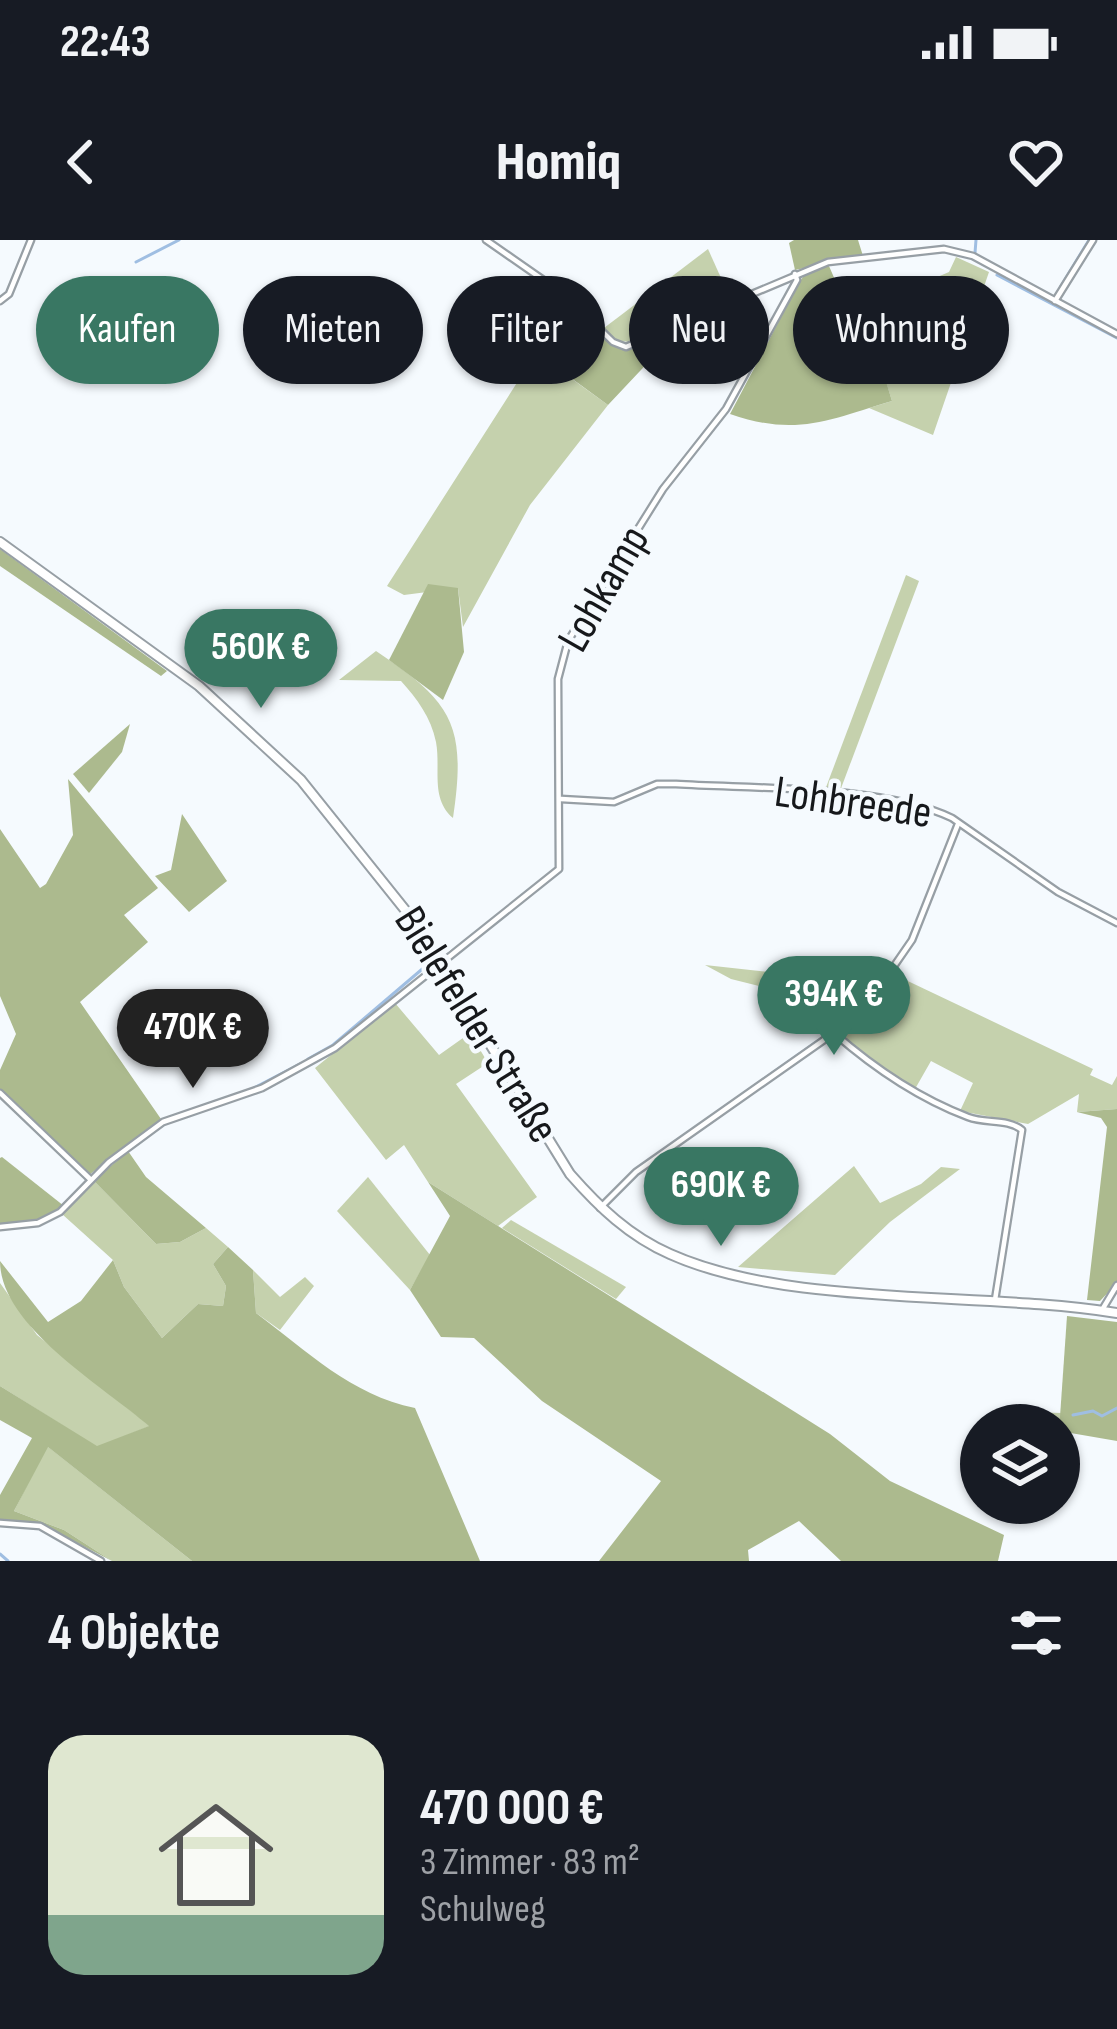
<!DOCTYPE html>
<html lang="de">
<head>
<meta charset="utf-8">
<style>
  body { margin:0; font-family:"Sofia Sans Condensed",sans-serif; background:#20242c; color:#f1f3f6; height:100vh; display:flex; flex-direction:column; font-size:45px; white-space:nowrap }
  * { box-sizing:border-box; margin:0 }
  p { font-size:39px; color:#9ea1a6 }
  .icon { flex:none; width:66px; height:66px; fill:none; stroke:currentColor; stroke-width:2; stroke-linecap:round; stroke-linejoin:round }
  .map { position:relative; height:1321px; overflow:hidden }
  .details { display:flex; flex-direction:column; background:#171b24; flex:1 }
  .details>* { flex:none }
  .hud { position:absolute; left:36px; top:36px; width:1047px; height:108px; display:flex; gap:24px }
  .fabs { position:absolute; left:960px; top:1164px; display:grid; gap:24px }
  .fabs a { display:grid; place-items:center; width:120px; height:120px; border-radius:50%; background:#171b24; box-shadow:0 3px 9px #0004; font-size:60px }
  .price { position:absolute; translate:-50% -102px; padding:0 27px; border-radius:42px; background:#397763; color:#fff; font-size:39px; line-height:78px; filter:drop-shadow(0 3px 6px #0008) }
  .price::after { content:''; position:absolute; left:50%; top:72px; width:36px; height:27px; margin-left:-18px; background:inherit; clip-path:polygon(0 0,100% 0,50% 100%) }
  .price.current { background:#222; color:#fff }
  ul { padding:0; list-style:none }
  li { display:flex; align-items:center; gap:36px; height:300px; padding:0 48px }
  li+li { border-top:3px solid #363941 }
  li span { display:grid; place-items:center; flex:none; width:336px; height:240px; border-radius:36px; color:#555 }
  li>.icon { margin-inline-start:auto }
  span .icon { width:144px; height:144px; fill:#fffc; stroke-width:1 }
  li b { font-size:51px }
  h2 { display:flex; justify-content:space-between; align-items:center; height:144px; padding:0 48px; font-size:51px }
  .chip { padding:0 42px; border-radius:54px; background:#171b24; box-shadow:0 3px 9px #0004; font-size:42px; line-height:108px }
  .chip.current { background:#397763; color:#fff }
  .status { display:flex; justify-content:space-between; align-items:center; height:84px; padding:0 60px; background:#171b24; direction:ltr }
  .status svg { height:33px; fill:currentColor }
  header { display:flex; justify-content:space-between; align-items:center; height:156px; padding:0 48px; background:#171b24; font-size:54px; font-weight:800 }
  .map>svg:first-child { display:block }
  .green { fill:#c5d1ad }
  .forest { fill:#acba8e }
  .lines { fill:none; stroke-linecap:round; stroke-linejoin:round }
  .stream { stroke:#9fbee2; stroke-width:3 }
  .minor-casing { stroke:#979fa5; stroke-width:9 }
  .secondary-casing { stroke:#979fa5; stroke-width:12 }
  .minor { stroke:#fff; stroke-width:4.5 }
  .secondary { stroke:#fff; stroke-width:8 }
  .labels { text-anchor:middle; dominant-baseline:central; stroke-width:9; stroke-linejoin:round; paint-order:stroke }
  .street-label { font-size:45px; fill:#16181b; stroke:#f5fafe }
</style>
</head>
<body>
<div class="status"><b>22:43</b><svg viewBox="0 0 49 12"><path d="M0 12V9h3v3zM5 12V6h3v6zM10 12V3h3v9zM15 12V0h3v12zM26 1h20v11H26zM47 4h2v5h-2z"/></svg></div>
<header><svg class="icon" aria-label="back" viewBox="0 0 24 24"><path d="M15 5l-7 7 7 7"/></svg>Homiq<svg class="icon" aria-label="heart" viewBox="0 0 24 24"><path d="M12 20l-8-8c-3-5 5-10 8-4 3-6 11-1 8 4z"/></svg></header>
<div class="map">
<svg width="1117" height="1321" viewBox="0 0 1117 1321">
  <rect width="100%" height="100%" fill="#f5fafe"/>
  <g class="green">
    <polygon points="708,9 730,58 637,103 614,100 604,88"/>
    <polygon points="956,17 989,32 933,195 869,168 892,161 874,104 905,84 917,51 937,51 935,38 949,32"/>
    <polygon points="536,113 608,165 530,265 463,387 458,348 404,355 387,346"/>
    <polygon points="906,335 919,341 840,551 825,550"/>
    <path d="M376,411C452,462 467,484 453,578C430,558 441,529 436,502C431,477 417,459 401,441L339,440Z"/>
    <polygon points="705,725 879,744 859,772 833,788 798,756 731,739"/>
    <path d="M893,734L1093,829L1090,835L1112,845L1117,836V869L1077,872L1079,854L1028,884L960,871L973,843L931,821L915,849C886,833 857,817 842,791L864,775Z"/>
    <polygon points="395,763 439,815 470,793 488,823 456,844 537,957 498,986 428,942 404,905 386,920 315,828"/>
    <polygon points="854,926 880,963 921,944 941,927 960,929 890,982 835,1035 738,1027"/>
    <polygon points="368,937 430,1015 410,1050 337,971"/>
    <polygon points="94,941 156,1004 180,1002 206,988 228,1007 213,1024 226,1046 223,1066 198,1064 162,1098 124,1047 113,1020 62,974"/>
    <polygon points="511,980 626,1047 616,1059 502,988"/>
    <polygon points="253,1030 280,1057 305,1037 314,1046 280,1090 256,1073"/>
    <polygon points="0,1043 37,1095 150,1186 97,1207 0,1146"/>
    <polygon points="993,1171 1063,1173 1059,1191 1059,1185 992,1185"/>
    <polygon points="47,1206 192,1321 112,1321 64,1290 14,1271"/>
  </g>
  <g class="forest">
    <polygon points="794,0 858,0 863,16 795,30 789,3"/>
    <path d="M829,26L845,63L866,76L892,161C829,180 796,197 730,174L800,41L806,33Z"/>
    <polygon points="574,66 625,111 672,97 608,165 541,116"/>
    <polygon points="0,309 167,431 161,436 0,326"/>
    <polygon points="428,344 458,348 464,412 443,460 389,420"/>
    <polygon points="130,484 122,512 89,553 73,534"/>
    <polygon points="68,539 158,648 124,675 148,702 80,762 161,879 89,935 0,849 0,830 16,794 0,756 0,589 40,648 46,644 73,595"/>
    <polygon points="182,574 227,641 189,672 155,636 171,630"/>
    <polygon points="1117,869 1117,1043 1100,1061 1087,1060 1107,887 1101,878 1077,872"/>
    <polygon points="128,911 146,937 206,988 180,1002 156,1004 94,941"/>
    <polygon points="0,918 2,917 64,966 37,980 0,985"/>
    <polygon points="428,942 830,1194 890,1241 1004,1295 998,1321 841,1321 799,1281 748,1310 749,1321 599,1321 661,1241 542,1161 474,1098 441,1097 410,1050 450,976"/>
    <path d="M228,1007L253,1030L256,1073C307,1111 351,1155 415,1168L480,1321H192L48,1207L14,1271L64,1290L112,1321L41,1284L0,1280V1255L32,1198L0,1180V1146L97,1206L149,1186C103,1146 0,1086 0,1021L48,1082L81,1061L113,1020L124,1047L162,1098L198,1064L223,1066L226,1046L213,1024Z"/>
    <polygon points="1067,1076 1117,1082 1117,1201 1059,1191"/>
  </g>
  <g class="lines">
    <g class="stream">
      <polyline points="975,13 976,0"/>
      <polyline points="136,22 179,0"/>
      <polyline points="997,35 1117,98"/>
      <polyline points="1061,46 1089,0"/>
      <polyline points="308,819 333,805 427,725"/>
      <polyline points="252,849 300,824"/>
      <polyline points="720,870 859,772"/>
      <polyline points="1073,1175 1093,1171 1102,1176 1117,1168"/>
      <polyline points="0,1314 8,1321"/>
    </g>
    <g class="minor-casing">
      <g id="minor">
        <polyline points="486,0 565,55 613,102 626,107 828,22 944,9 973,16 1117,94"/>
        <polyline points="0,61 9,54 31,0"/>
        <polyline points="1055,61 1093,0"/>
        <path d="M561,559L614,562L657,544H676C754,549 884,545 952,578L1058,652L1117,683"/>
        <path d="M834,793C874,828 918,858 968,877C986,884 1007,878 1022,890L995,1060"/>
        <polyline points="0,853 90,939"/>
        <polyline points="600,968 636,932 861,774 912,700 958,584"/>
        <polyline points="0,987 38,983 60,972 109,922 163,882 262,848 335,808 559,629 558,439 568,401 663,249 726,169 797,40 795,34"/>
        <polyline points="1102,1070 1117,1045"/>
        <polyline points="0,1283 40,1286 101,1321"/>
      </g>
    </g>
    <g class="secondary-casing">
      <path id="secondary" d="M0,302L199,446L301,540L414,681L570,934C599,967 629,996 670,1014C790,1068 983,1051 1117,1073"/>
    </g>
    <use href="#minor" class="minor"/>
    <use href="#secondary" class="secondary"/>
  </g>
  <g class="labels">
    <g class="street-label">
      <text transform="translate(604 349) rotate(-60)">Lohkamp</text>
      <text transform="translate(853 563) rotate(8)">Lohbreede</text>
      <text transform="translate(476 785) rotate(58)">Bielefelder Straße</text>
    </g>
  </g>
</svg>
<div class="fabs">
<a><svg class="icon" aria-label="layers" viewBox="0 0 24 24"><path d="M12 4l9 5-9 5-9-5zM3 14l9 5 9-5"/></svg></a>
</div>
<b class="price" style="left:261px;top:471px">560K €</b>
<b class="price" style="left:834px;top:818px">394K €</b>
<b class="price current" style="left:193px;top:851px">470K €</b>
<b class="price" style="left:721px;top:1009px">690K €</b>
<div class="hud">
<a class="chip current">Kaufen</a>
<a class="chip">Mieten</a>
<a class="chip">Filter</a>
<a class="chip">Neu</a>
<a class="chip">Wohnung</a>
</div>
</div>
<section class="details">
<h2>4 Objekte<svg class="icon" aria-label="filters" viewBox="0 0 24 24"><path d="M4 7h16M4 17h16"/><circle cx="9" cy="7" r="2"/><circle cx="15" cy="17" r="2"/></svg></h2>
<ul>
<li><span style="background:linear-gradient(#dfe7d0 75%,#7fa58c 0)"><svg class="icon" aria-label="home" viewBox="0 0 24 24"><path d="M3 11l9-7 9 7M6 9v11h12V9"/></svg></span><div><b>470 000 €</b><p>3 Zimmer · 83 m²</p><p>Schulweg</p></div></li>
</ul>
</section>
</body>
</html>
